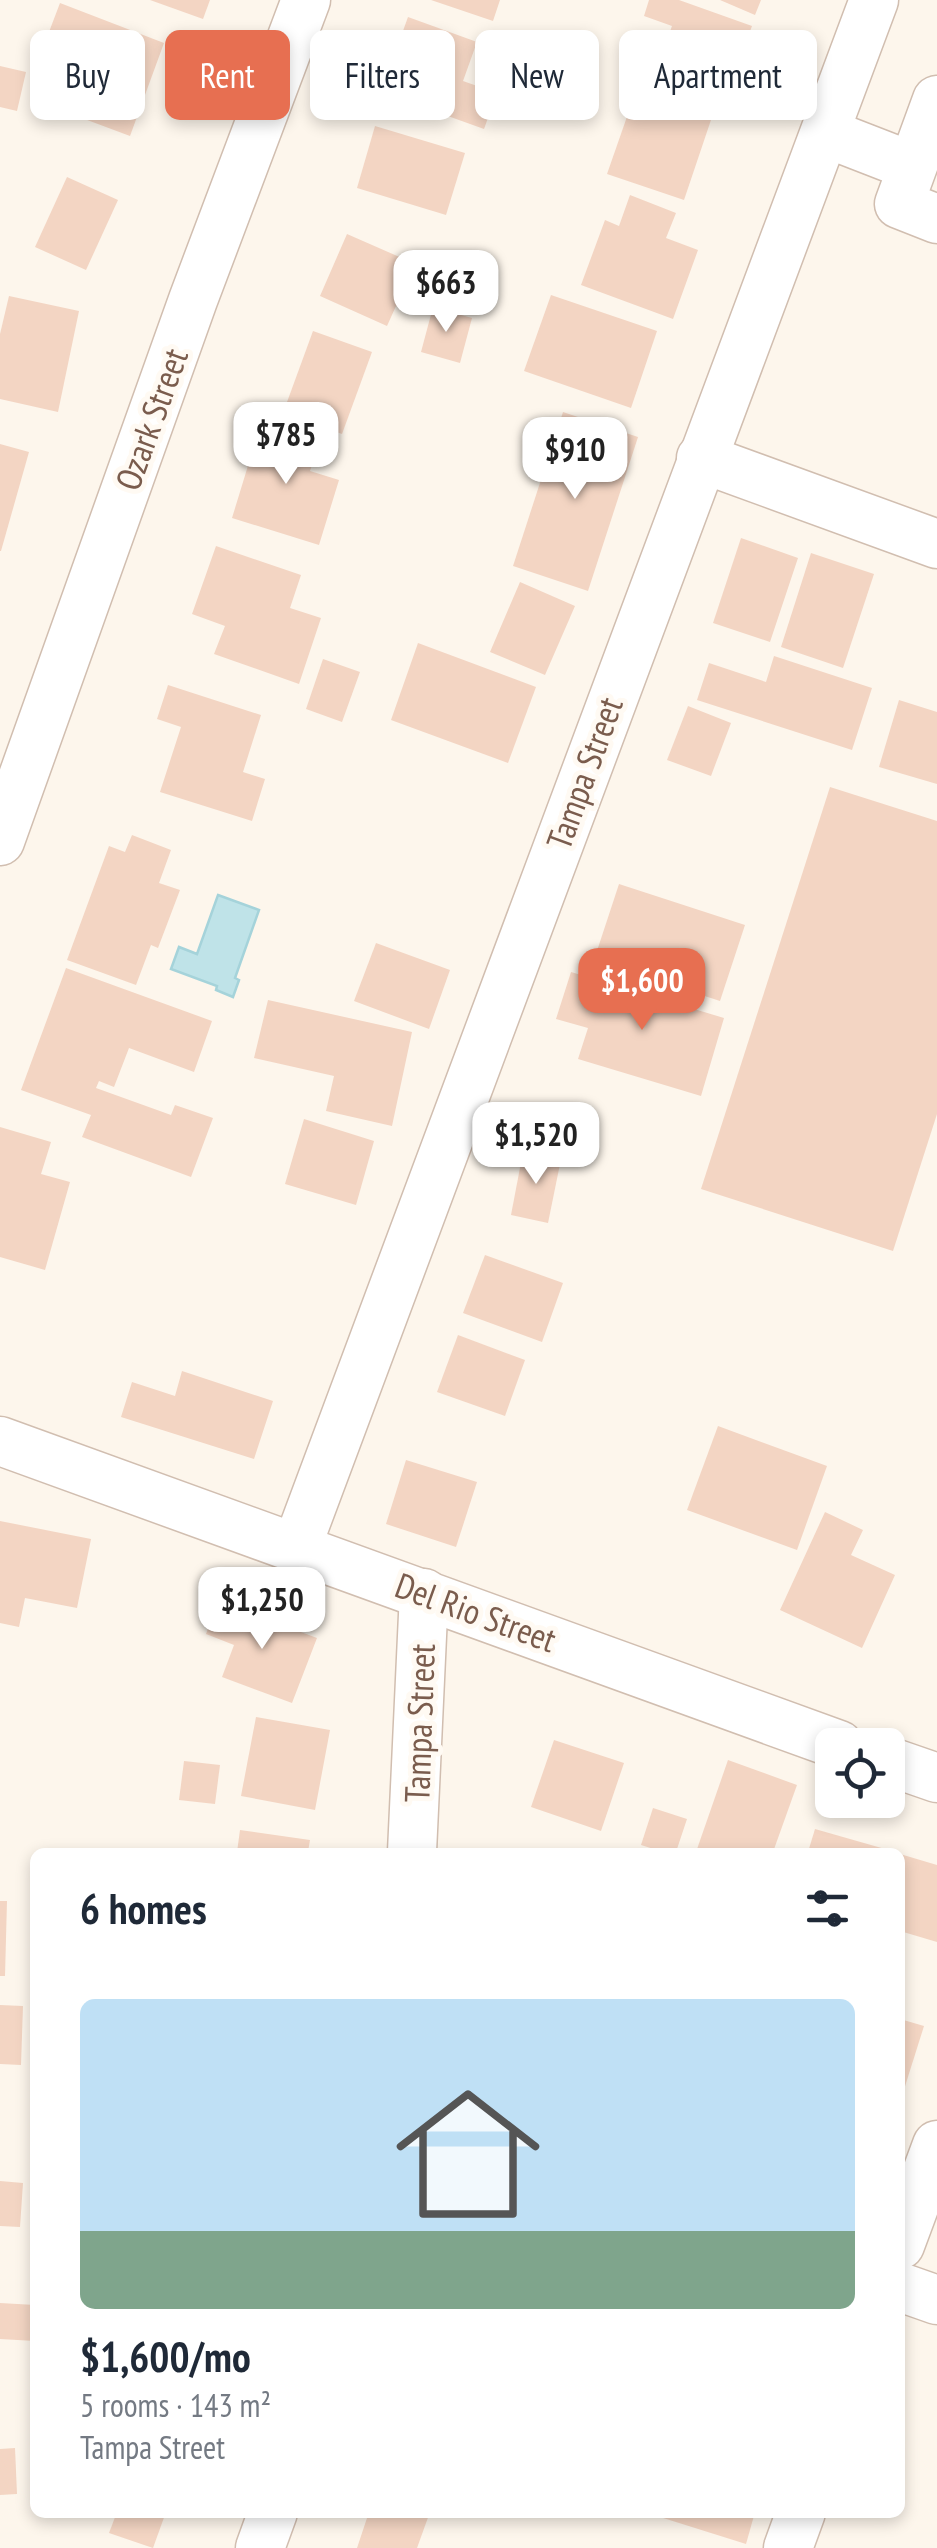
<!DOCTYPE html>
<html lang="en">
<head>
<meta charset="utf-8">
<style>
  body { margin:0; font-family:"PT Sans Narrow",sans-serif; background:#f6f6f7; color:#1f2937; height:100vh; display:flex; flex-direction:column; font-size:38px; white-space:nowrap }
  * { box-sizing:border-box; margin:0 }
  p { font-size:32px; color:#747a83 }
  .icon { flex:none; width:55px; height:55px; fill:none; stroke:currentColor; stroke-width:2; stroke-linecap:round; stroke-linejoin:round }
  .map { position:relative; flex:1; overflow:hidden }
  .details { position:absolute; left:30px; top:1848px; width:875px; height:670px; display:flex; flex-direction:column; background:#fff; border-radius:15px; box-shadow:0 5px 15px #0003 }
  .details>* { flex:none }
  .top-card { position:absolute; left:30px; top:30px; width:878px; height:90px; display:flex; gap:20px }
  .tools { position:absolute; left:815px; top:1728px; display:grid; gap:20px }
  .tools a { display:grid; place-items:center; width:90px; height:90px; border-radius:15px; background:#fff; box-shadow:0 5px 15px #0003; font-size:50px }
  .price { position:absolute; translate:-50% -85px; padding:0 22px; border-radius:20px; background:#fff; color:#222; font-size:32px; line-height:65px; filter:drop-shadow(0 2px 5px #0008) }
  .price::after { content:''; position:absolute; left:50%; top:60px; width:30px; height:22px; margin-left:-15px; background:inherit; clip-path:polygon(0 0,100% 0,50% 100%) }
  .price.current { background:#e76f51; color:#fff }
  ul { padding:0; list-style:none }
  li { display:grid; align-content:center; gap:20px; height:530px; padding:0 50px }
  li+li { border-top:2px solid #e0e1e3 }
  li span { display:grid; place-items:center; height:310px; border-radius:15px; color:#555 }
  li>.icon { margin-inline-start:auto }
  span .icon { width:180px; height:180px; fill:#fffc; stroke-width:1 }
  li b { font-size:42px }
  h2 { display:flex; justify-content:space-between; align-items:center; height:120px; padding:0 50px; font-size:42px }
  .pill { padding:0 35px; border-radius:15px; background:#fff; box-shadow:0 5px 15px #0003; font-size:35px; line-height:90px }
  .pill.current { background:#e76f51; color:#fff }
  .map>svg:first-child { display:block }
  .water { fill:#bfe3e8; stroke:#a5d3da; stroke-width:2.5 }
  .building { fill:#f3d5c3 }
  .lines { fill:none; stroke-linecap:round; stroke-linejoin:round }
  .minor-casing { stroke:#d1beb0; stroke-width:51 }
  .minor { stroke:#fff; stroke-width:48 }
  .labels { text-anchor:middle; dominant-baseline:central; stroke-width:10; stroke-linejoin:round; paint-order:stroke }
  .street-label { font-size:35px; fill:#7a5c4d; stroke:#fffaf3 }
</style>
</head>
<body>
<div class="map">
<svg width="937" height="2548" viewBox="0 0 937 2548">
  <rect width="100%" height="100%" fill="#fdf6ec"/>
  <polygon class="water" points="218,895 259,910 235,978 239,980 233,997 216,990 217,986 171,969 179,947 197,954"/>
  <g class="building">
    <polygon points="150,0 210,0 203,19"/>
    <polygon points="431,0 500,0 493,21"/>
    <polygon points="649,0 679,0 752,26 740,59 770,69 754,114 653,77 672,26 644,16"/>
    <polygon points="720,0 761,0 755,15"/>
    <polygon points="60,3 164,43 130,136 55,108 79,43 49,32"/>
    <polygon points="408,17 477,42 463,81 497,93 484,129 381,92"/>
    <polygon points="0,66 26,72 17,111 0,107"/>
    <polygon points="637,88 713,114 684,200 607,174"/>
    <polygon points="375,126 465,153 446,215 357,188"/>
    <polygon points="67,177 118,200 86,270 35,247"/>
    <polygon points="630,195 676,213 666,238 698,250 673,319 581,285 605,220 619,226"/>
    <polygon points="347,234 436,273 418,315 396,306 387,326 320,296"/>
    <polygon points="551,295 657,331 631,408 524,371"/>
    <polygon points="9,296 79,311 58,412 0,399 0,334"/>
    <polygon points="433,307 472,318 460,363 421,352"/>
    <polygon points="313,331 372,352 342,434 283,413"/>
    <polygon points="563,412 638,437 588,591 513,566"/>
    <polygon points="261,423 320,441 310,471 339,480 319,545 232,518"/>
    <polygon points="0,444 29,452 1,551 0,551"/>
    <polygon points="741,538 798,558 770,642 713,623"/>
    <polygon points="216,546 301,575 290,608 321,618 299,684 214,654 225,626 192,614"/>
    <polygon points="811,553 874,574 843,668 781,647"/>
    <polygon points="520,582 575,606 545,675 490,652"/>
    <polygon points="418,643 536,687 508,763 391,720"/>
    <polygon points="774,656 872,688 852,750 697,700 709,663 766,682"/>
    <polygon points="323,659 360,672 342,722 306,709"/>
    <polygon points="168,685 261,715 243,772 265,779 252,821 160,792 181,727 157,719"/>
    <polygon points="899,700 937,712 937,784 879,767"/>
    <polygon points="688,706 731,723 711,776 667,760"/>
    <polygon points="830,787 937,821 937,1114 893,1251 701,1189"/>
    <polygon points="132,835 171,850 159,883 180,890 158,948 151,945 136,985 67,960 109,846 125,852"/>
    <polygon points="619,884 745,925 720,1001 594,960"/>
    <polygon points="376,943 450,970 429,1029 354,1001"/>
    <polygon points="66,968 212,1021 194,1072 129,1048 114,1087 99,1081 96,1088 171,1115 175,1105 213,1118 191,1177 82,1137 91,1115 21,1090"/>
    <polygon points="571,972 724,1018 701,1096 578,1059 588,1028 556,1019"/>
    <polygon points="268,1000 412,1032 392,1126 326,1111 334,1076 254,1058"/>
    <polygon points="304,1119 374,1141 356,1205 285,1184"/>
    <polygon points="0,1127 51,1142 41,1174 70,1182 45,1270 0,1257"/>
    <polygon points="523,1152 561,1159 548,1223 511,1215"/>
    <polygon points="485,1255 563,1283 542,1342 463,1313"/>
    <polygon points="458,1335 525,1360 505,1416 437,1392"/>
    <polygon points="182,1371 273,1401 254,1459 121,1417 132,1382 175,1396"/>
    <polygon points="718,1426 827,1466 797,1550 687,1510"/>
    <polygon points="406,1460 477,1482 456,1547 386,1524"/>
    <polygon points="825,1512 863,1530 851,1555 895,1575 862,1648 780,1610"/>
    <polygon points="0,1521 91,1539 77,1608 25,1598 19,1627 0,1623"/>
    <polygon points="218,1601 317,1638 292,1703 222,1677 234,1645 206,1634"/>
    <polygon points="256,1717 330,1730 315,1810 241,1796"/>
    <polygon points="554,1740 624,1763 601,1831 531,1807"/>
    <polygon points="728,1760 797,1785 773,1852 696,1852"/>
    <polygon points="184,1761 220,1765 215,1804 179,1800"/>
    <polygon points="653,1808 687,1819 676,1852 663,1852 641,1845"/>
    <polygon points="815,1829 892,1851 892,1852 808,1852"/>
    <polygon points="240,1830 310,1840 308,1852 237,1852"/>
    <polygon points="900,1854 937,1865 937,1942 900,1931"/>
    <polygon points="0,1901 7,1901 5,1976 0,1976"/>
    <polygon points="0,2005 23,2006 21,2065 0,2064"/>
    <polygon points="900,2019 924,2026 901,2099 900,2099"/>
    <polygon points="0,2181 23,2183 20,2227 0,2226"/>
    <polygon points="0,2303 35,2305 35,2341 0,2339"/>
    <polygon points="15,2448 17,2494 0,2495 0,2449"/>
    <polygon points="117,2512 166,2512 153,2548 109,2533"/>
    <polygon points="369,2512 430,2512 417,2548 357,2548"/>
    <polygon points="644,2512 755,2512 746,2544"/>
  </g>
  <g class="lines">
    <g class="minor-casing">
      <g id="minor">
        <polyline points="937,100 899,204 937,219"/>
        <polyline points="826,133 911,166"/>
        <polyline points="701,458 937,544"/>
        <polyline points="0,841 193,300 306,0"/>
        <polyline points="0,1441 839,1745"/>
        <polyline points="297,1546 874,0"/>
        <polyline points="888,1761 937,1778"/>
        <polyline points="412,1852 424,1593"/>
        <polyline points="900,2245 937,2145"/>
        <polyline points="900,2287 937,2300"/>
        <polyline points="260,2548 273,2512"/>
        <polyline points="788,2548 801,2512"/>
      </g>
    </g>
    <use href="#minor" class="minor"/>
  </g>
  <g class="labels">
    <g class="street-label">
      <text transform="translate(151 419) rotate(-70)">Ozark Street</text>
      <text transform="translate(584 773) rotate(-70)">Tampa Street</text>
      <text transform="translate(476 1612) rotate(20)">Del Rio Street</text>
      <text transform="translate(419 1723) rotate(-88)">Tampa Street</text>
    </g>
  </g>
</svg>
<div class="tools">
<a><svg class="icon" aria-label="locate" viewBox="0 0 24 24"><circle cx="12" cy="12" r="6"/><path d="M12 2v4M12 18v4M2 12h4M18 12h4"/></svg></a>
</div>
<b class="price" style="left:446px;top:335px">$663</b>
<b class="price" style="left:286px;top:487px">$785</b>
<b class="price" style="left:575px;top:502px">$910</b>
<b class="price current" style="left:642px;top:1033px">$1,600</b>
<b class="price" style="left:536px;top:1187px">$1,520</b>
<b class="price" style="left:262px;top:1652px">$1,250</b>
<div class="top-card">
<a class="pill">Buy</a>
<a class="pill current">Rent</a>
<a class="pill">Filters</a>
<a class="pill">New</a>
<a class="pill">Apartment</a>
</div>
<section class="details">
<h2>6 homes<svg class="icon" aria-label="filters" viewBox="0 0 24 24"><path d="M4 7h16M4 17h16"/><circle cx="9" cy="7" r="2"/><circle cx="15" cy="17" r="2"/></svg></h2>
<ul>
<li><span style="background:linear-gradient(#bfe0f5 75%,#7fa58c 0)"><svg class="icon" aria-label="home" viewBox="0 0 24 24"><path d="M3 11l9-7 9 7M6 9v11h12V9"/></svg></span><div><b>$1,600/mo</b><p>5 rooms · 143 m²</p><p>Tampa Street</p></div></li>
</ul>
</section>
</div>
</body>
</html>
